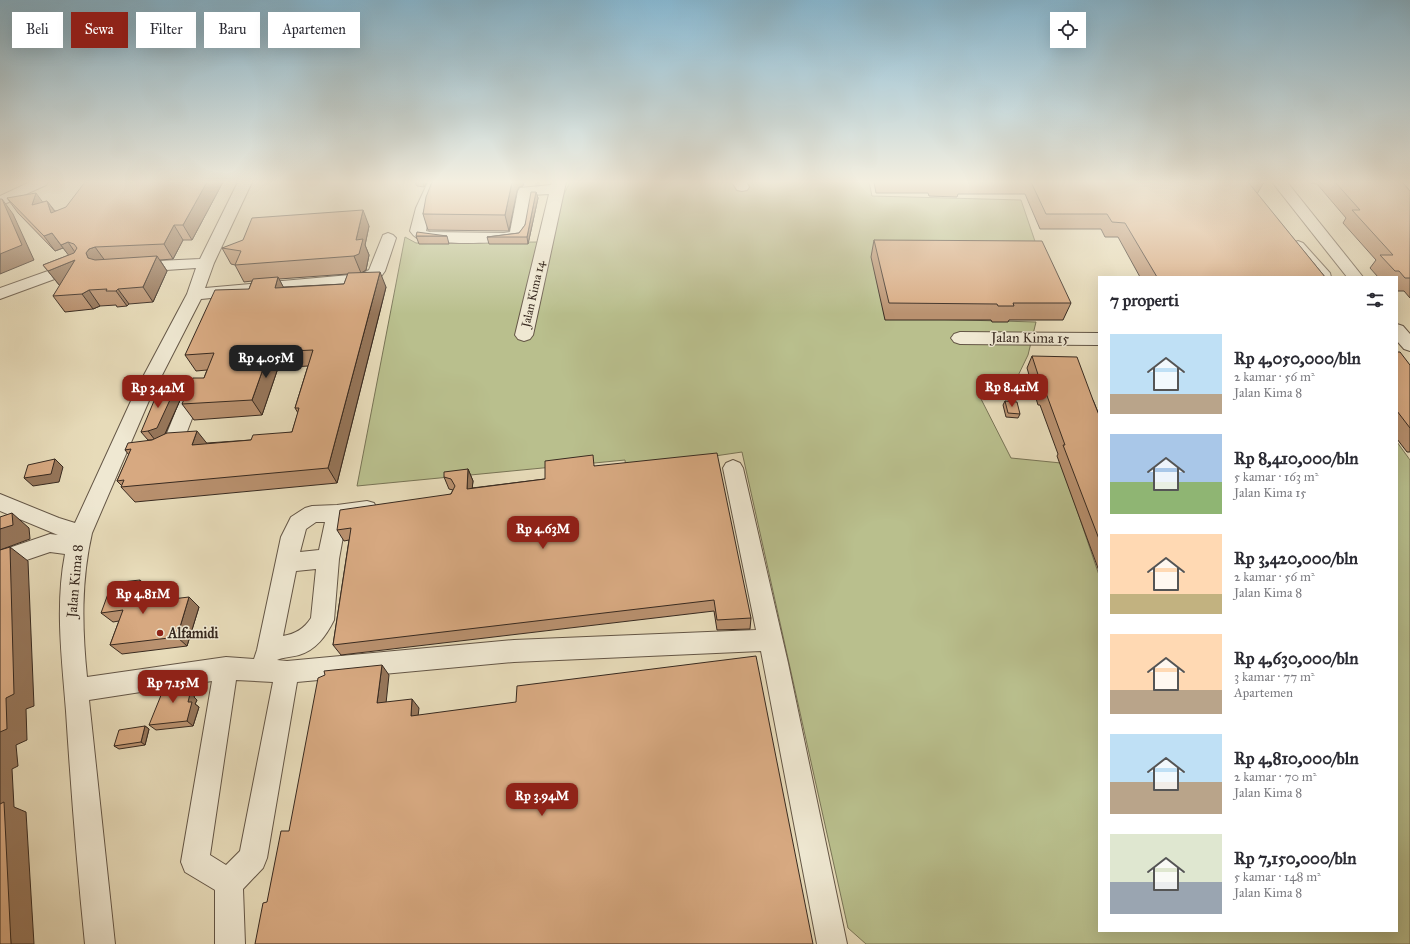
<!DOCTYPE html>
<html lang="id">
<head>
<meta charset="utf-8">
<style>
  body { margin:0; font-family:"IM FELL Great Primer",serif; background:#f7f7f7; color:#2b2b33; height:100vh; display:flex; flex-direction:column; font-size:15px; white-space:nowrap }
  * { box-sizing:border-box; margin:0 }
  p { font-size:13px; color:#7c7c81 }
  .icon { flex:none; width:22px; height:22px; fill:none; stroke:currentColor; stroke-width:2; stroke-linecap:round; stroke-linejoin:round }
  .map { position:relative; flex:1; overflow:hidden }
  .details { position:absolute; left:1098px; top:276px; width:300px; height:656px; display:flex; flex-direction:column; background:#fff; border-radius:0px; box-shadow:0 4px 16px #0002 }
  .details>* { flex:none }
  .top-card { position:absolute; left:12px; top:12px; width:380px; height:36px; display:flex; gap:8px }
  .controls { position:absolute; left:1050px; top:12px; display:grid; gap:8px }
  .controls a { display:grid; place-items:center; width:36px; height:36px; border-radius:0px; background:#fff; box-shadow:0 4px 16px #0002; font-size:20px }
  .price { position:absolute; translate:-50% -34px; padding:0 9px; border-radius:8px; background:#8f2418; color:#fff; font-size:13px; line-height:26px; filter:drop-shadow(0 1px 2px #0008) }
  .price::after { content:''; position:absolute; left:50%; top:24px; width:12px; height:9px; margin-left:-6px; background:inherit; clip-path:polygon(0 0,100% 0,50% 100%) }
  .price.selected { background:#222; color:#fff }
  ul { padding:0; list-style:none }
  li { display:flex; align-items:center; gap:12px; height:100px; padding:0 12px }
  li span { display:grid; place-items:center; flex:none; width:112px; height:80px; border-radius:0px; color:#555 }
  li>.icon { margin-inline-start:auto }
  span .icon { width:48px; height:48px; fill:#fffc; stroke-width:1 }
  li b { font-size:17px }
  h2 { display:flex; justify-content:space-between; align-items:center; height:48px; padding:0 12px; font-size:17px }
  .tag { padding:0 14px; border-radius:0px; background:#fff; box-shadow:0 4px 16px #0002; font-size:14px; line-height:36px }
  .tag.selected { background:#8f2418; color:#fff }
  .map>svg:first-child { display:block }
  .green { fill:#b9bf8d; stroke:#787456 }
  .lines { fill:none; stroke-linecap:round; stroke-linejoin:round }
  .minor-casing { stroke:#645646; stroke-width:2 }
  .minor { fill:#efe8d2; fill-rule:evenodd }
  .wall { fill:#b9916f; stroke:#382a20; fill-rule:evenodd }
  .shaded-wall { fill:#96765a; stroke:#382a20 }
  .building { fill:#d7a981; stroke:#382a20 }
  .poi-dot { fill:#8f2418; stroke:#efe8d2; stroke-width:1.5 }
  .labels { text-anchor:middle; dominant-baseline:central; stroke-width:3; stroke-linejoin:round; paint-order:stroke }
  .far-street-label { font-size:12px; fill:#382a20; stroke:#efe8d2 }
  .street-label { font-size:14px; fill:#382a20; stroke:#efe8d2 }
  .poi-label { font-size:14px; font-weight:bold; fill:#382a20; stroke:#efe8d2; text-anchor:start }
</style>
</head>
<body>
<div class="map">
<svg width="1410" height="944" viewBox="0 0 1410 944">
  <rect width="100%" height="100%" fill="#e7dbb9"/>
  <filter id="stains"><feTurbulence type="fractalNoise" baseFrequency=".005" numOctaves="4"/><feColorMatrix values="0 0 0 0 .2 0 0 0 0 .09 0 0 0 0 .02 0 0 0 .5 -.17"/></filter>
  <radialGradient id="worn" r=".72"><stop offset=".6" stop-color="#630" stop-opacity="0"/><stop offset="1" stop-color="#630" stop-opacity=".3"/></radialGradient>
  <polygon class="green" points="570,182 869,182 872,196 1021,200 1041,259 889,318 1036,322 1028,355 1014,384 979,395 1011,458 1061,463 1099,575 1099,931 1397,931 1397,442 1410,460 1410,944 866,944 848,928 742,452 626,469 625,460 357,486 405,237 416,243 540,242"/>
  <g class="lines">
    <g class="minor-casing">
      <g id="minor">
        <polygon points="30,182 48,182 46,185 0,206 0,196"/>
        <path d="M238,182H252L214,263L205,288L361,274L369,270L383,235L388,233L393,235L396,238L385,271L380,278L370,283L201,299L158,383H191L200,385L203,390L183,442L175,452L159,455L152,453L149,448L152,443L163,440L165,438L182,396H151L92,533C81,581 82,628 87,677L226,657L254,659L257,650L281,537L291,517L305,508L312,506L337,505L367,501L374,503L377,509L374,515L346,520L339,559L334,620C326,636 316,650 299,655C292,657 283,657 277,660L287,661L514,640L756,630L723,468L726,463L733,460L740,463L743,468L788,663L847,944H817L761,651L514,662L297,682L267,858L263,868L243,889L245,944H215V890L185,872L181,862L212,681L89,700L115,944H85C77,866 71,789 66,711C62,659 55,606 65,554L50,552L0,569V551L50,534L58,535L0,511V494L59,518L75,523L136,390L187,294L196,268L136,272L130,270L128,267L130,264L136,262L200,259ZM316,522H325L319,550L300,552L306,529ZM316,569L311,618C304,629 295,634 283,636L296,571ZM236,680L273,682L240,851L226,865L210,855Z"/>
        <path d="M428,182H442L430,208L426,231L430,232L504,233L510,232L518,191L520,188L551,185L552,182H566L533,335L530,339L524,341L518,339L515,335L549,194L531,195L525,232L519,239C502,244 432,245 417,238C414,236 412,234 410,231L416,208Z"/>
        <polygon points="732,182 746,182 749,187 747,190 742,191 737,190"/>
        <polygon points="1272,182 1287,182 1363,277 1347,277"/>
        <polygon points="1298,241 1303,243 1330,273 1331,277 1316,277 1290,246 1293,243"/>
        <polygon points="76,261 82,263 84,266 82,269 0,299 0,288"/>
        <polygon points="1397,324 1403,326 1410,334 1410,351 1404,349 1397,341"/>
        <polygon points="960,332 1099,333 1099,345 960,344 954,342 951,338 954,334"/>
      </g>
    </g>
    <use href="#minor" class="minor"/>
  </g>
  <g class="wall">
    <polygon points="223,182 192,240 183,240 173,259 160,260 167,271 153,302 129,304 127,306 117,307 116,305 100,306 93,309 65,312 53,296 60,286 43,265 69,255 63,248 55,251 18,213 7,198 43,202 47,201 55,211"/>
    <polygon points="415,182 427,182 424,187 417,186"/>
    <polygon points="432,182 523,186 519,187 517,191 509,231 428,230 423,214"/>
    <polygon points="874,182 1264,182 1257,194 1325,277 1140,277 1118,237 1105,237 1101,229 1040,229 1025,194 958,194 957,197 929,196 928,193 876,193"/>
    <polygon points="1309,182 1402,182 1410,191 1410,298 1404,291 1397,291 1397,277 1378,277 1370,268 1376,260 1343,223 1346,218 1317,184 1310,183"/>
    <polygon points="536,192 538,198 528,244 489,244 487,237 519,233 525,225"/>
    <path d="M369,226L365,245L369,255L366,270L361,273L386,287L337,483L135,502L121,487L122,486L117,481L129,455L125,450L153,440H148L141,432L175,389L181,398L165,434L207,443L251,440L292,432L298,413L295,408L308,366L278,368L262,415L194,420L182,404L204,378L207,370L196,371L185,355L249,289L252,281L244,282L235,265L231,264L222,248ZM348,274L344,284L283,287L279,279Z"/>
    <polygon points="416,236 447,236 449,244 419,244"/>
    <polygon points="874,240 1071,303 1063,320 1009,320 1008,322 992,322 991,320 885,320 871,257"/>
    <polygon points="1397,352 1410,365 1410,452 1407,452 1397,439"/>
    <polygon points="1032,356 1093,400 1099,415 1099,571 1057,456 1058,454 1040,405 1038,405 1027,368"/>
    <polygon points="1005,401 1020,414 1018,418 1006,417 1003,405"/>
    <polygon points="595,466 751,618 750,629 717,630 714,611 341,655 333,645 349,540 344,541 337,530 451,494 453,490 449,489 444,477 468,469 473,481 472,488 545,479"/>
    <polygon points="151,590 146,602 199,607 187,646 122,654 110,645 119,621 113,622 101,613"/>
    <polygon points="198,685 194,697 197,700 195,704 199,707 193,726 156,730 149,725"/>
    <polygon points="145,726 149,729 145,745 119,749 114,746"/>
  </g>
  <g class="shaded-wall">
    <polygon points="207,182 223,182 192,240 183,225"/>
    <polygon points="423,182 427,182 424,187"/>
    <polygon points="512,182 524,182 523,186 519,187 517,191 509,231 505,215"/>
    <polygon points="536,192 538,198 528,244 527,237"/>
    <polygon points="36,193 47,208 32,205"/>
    <polygon points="2,199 13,214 34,260 0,274"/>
    <polygon points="47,201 58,216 51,213"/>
    <polygon points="363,210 369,226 365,245 369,255 366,270 361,273 354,256 356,240"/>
    <polygon points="174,225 183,240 173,259 164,244"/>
    <polygon points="52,233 63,248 55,251 44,236"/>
    <polygon points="68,242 79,258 72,260 61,245"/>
    <polygon points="95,247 106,262 100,265 88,258 86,253 89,249"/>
    <polygon points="157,256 167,271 153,302 143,287"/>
    <polygon points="75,260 60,286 48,271"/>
    <polygon points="380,272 386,287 337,483 328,468"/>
    <polygon points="278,277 286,292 275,288"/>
    <polygon points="118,289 129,304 127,306 116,291"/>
    <polygon points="89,290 100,306 93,309 82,294"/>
    <polygon points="269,352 278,368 262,415 252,400"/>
    <polygon points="175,389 181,398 164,436 155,440 148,431"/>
    <polygon points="197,431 209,446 192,445"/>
    <polygon points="55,459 63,467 59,482 33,486 24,478"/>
    <polygon points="468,469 473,481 471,500 467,489"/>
    <polygon points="12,513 29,528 30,539 0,550 0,529"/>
    <polygon points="10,547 28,561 34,706 26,709 27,740 16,745 18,766 12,769 14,807 26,812 34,944 11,944 0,811 0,732"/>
    <polygon points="140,580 151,590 142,614 131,604"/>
    <polygon points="189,597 199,607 187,646 177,637"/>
    <polygon points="382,665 389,675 385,713 377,703"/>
    <polygon points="191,679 198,685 194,697 197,700 195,704 199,707 193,726 187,721 186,695"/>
    <polygon points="412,699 419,708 417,725 411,716"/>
    <polygon points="145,726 149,729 145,745 141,742"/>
  </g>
  <g class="building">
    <polygon points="85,182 207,182 183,225 174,225 164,244 95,247 89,249 86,253 88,258 95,260 157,256 143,287 118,289 116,291 106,291 107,289 89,290 82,294 53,296 75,260 48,271 43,265 74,253 77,248 74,244 68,242 61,245 52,233 44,236 7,198 36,193 32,205 47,201 51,213 66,207"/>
    <polygon points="432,182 512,182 505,215 423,214 426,197"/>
    <polygon points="1031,182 1248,182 1325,277 1157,277 1125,223 1112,222 1107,214 1046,214"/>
    <polygon points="1335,182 1402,182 1410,191 1410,278 1405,278 1399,271 1395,271 1380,255 1393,255 1352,210 1360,210"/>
    <polygon points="531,192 536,192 527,237 487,237 519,233 525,225"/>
    <polygon points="0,199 2,199 22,245 0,254"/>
    <polygon points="363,210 356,240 363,239 359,254 354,256 235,265 241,251 222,248 243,240 252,218"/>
    <polygon points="417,232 447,236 416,236"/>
    <polygon points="874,240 1042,241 1071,303 1013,303 1014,306 998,306 997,304 889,303"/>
    <polygon points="380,272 328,468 121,487 124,480 117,481 131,449 125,450 128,443 152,440 167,433 197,431 192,445 251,440 253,435 292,432 299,408 295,408 313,350 269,352 252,400 182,404 193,378 204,378 214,353 185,355 215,290 249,289 253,279 278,277 275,288 344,284 348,273"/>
    <polygon points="1397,352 1400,352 1410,365 1410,428 1397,411"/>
    <polygon points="1032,356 1077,357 1093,400 1099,415 1099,539 1063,445 1065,445 1046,393 1044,393"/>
    <polygon points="159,389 175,389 157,428 148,431 141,432"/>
    <polygon points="1005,401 1017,402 1020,414 1008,413"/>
    <polygon points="717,453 751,618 717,620 714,600 333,645 351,528 337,530 340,510 451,494 455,486 451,479 444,477 444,472 468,469 467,489 545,479 545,461 593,455 594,466"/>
    <polygon points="55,459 51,474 24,478 28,465"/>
    <polygon points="12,513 13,525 0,529 0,517"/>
    <polygon points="10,547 14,694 6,698 7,729 0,732 0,550"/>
    <polygon points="140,580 131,604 189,597 177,637 110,645 123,610 101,613 112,583"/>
    <polygon points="756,656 813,944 255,944 263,903 267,902 281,831 289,831 318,678 325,675 324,671 382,665 377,703 412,699 411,716 516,702 517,686"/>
    <polygon points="191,679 186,695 190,694 188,702 192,702 187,721 149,725 166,683"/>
    <polygon points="145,726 141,742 114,746 119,730"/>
    <polygon points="4,802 11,944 0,944 0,804"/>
  </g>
  <linearGradient id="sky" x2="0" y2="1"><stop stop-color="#87b7d0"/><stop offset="0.58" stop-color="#f4efe0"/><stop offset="1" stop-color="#f4efe0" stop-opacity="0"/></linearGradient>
  <rect width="1410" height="314" fill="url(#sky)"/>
  <circle class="poi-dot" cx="160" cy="633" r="4"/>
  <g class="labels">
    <g class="far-street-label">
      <text transform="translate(533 294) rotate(-77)">Jalan Kima 14</text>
    </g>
    <g class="street-label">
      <text transform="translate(1030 338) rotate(1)">Jalan Kima 15</text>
      <text transform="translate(75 581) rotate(-85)">Jalan Kima 8</text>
    </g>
    <g class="poi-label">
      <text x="168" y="633">Alfamidi</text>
    </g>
  </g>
  <rect width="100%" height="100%" filter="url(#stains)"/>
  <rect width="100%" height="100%" fill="url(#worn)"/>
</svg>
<div class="controls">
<a><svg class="icon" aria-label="locate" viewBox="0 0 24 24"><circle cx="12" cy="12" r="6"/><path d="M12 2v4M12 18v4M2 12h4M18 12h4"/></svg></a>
</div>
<b class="price selected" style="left:266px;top:379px">Rp 4.05M</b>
<b class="price" style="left:1012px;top:408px">Rp 8.41M</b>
<b class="price" style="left:158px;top:409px">Rp 3.42M</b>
<b class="price" style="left:543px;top:550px">Rp 4.63M</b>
<b class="price" style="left:143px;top:615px">Rp 4.81M</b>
<b class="price" style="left:173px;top:704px">Rp 7.15M</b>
<b class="price" style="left:542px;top:817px">Rp 3.94M</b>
<div class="top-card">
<a class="tag">Beli</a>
<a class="tag selected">Sewa</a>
<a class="tag">Filter</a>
<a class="tag">Baru</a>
<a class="tag">Apartemen</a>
</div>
<section class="details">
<h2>7 properti<svg class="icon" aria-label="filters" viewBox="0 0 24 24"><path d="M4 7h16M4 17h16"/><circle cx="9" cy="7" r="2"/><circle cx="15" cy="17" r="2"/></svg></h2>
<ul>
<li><span style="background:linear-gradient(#bfe0f5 75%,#b9a48a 0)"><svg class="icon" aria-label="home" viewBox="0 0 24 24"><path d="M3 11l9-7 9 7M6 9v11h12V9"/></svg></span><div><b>Rp 4,050,000/bln</b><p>2 kamar · 56 m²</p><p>Jalan Kima 8</p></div></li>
<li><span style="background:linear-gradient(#a9c7e8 60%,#8fb573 0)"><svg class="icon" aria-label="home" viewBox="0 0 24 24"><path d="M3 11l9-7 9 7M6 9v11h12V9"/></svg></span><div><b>Rp 8,410,000/bln</b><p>5 kamar · 163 m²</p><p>Jalan Kima 15</p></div></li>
<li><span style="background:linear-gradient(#ffd9b3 75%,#c2b280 0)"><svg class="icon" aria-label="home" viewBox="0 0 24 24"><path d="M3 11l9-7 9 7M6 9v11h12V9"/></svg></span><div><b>Rp 3,420,000/bln</b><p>2 kamar · 56 m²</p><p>Jalan Kima 8</p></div></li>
<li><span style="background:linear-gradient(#ffd9b3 70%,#b9a48a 0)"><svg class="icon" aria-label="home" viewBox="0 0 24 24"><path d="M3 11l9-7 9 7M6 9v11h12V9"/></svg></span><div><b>Rp 4,630,000/bln</b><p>3 kamar · 77 m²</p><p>Apartemen</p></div></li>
<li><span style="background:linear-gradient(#bfe0f5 60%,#b9a48a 0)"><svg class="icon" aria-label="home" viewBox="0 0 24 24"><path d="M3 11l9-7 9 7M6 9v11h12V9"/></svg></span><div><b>Rp 4,810,000/bln</b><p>2 kamar · 70 m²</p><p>Jalan Kima 8</p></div></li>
<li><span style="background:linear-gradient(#dfe7d0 60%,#9aa5b1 0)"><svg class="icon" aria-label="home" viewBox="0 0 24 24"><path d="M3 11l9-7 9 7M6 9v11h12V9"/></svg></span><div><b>Rp 7,150,000/bln</b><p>5 kamar · 148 m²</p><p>Jalan Kima 8</p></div></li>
</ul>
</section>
</div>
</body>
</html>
